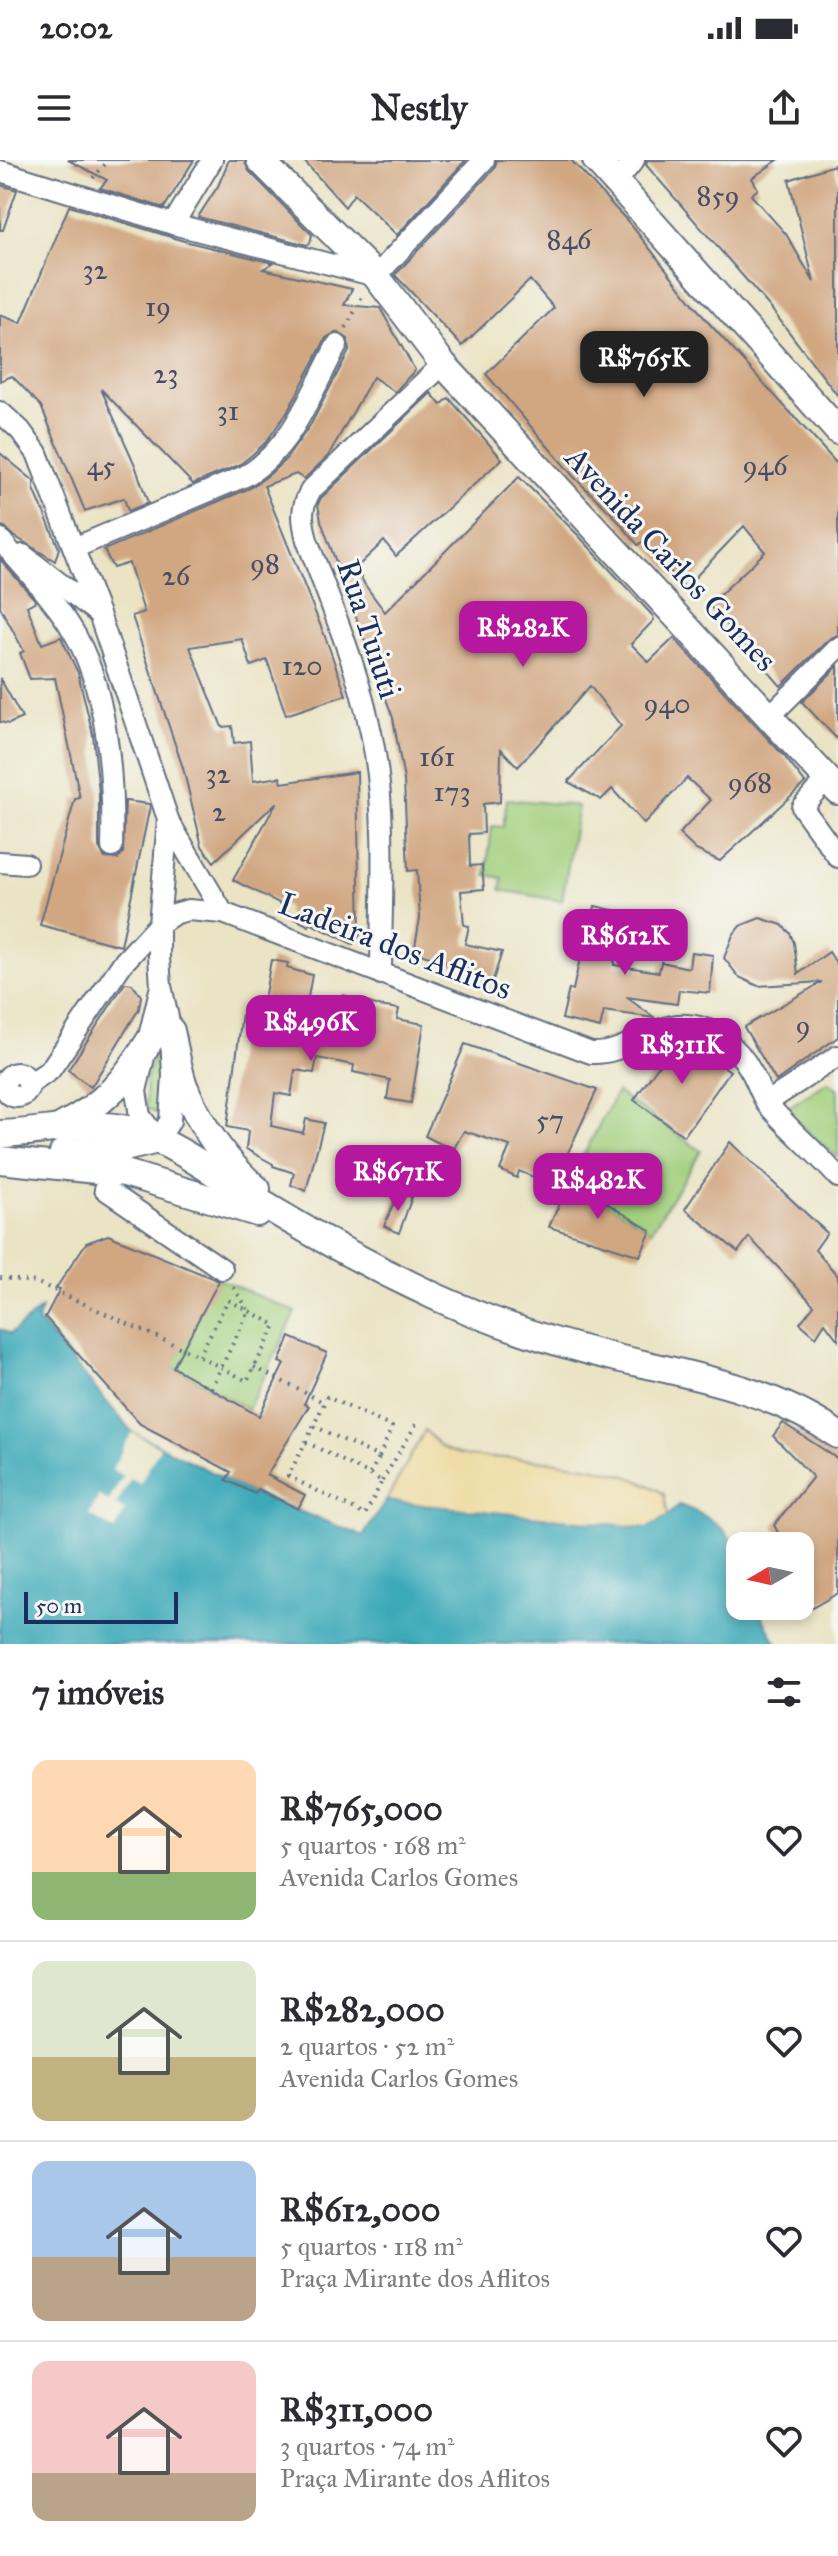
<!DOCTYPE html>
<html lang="pt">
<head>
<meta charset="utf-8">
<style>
  body { margin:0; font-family:"IM FELL Great Primer",serif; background:#f7f7f7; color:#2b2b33; height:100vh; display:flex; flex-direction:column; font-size:30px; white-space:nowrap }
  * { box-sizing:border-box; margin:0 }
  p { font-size:26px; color:#7c7c81 }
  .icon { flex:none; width:44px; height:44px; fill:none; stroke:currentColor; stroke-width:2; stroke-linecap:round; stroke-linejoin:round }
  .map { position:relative; height:1484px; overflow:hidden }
  .details { display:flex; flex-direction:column; background:#fff; flex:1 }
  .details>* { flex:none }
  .needle { width:52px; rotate:261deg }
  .controls { position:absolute; left:726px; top:1372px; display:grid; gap:16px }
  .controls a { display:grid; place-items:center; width:88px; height:88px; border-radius:16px; background:#fff; box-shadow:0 4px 12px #0003; font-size:40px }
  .scale { position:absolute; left:24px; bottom:20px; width:154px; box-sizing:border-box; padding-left:8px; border:4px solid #1b2f5e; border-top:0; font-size:22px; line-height:28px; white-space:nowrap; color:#1b2f5e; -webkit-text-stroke:6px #f6f6f2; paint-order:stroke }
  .price { position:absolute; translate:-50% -68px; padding:0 18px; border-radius:16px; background:#b5179e; color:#fff; font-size:26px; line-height:52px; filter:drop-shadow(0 2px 4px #0008) }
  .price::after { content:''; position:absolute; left:50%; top:48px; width:24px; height:18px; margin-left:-12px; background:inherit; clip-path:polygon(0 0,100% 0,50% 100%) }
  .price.current { background:#222; color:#fff }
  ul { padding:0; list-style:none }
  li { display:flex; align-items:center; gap:24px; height:200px; padding:0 32px }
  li+li { border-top:2px solid #e1e1e2 }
  li span { display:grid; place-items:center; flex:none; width:224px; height:160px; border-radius:16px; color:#555 }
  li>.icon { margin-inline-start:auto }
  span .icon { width:96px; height:96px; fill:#fffc; stroke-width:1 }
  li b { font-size:34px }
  h2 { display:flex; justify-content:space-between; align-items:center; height:96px; padding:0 32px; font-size:34px }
  .status { display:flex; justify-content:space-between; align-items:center; height:56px; padding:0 40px; background:#fff; direction:ltr }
  .status svg { height:22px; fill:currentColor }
  header { display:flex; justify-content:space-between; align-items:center; height:104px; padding:0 32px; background:#fff; font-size:36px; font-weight:700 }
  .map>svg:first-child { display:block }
  .green { fill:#a1cf7c; stroke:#5e7f6d; stroke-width:2 }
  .sand { fill:#eeda9e; stroke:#84847e; stroke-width:2 }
  .water { fill:#3aa9b8; stroke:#2a6c8b; stroke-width:2 }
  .pier { fill:#eae4c5 }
  .building { fill:#d1a782 }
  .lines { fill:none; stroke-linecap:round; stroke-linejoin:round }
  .minor-casing { stroke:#636e82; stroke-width:24 }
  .major-casing { stroke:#636e82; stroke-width:30 }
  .path { stroke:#636e82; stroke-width:4; stroke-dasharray:2 6; stroke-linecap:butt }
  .minor { stroke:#fff; stroke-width:20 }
  .major { stroke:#fff; stroke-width:26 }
  .labels { text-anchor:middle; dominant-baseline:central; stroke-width:6; stroke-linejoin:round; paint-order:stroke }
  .number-label { font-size:28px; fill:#484d67 }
  .street-label { font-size:32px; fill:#1b2f5e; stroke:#f6f6f2 }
</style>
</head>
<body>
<div class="status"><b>20:02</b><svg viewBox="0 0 49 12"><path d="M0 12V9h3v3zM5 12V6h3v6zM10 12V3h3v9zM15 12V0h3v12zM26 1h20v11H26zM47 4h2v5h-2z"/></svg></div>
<header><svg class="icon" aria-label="menu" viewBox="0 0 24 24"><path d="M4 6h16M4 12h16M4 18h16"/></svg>Nestly<svg class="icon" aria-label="share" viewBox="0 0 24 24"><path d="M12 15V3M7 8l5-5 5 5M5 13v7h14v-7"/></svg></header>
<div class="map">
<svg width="838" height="1484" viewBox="0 0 838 1484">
  <rect width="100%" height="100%" fill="#f6f6f2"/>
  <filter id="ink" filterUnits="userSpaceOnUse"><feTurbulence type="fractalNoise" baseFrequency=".0125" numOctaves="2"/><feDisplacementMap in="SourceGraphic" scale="16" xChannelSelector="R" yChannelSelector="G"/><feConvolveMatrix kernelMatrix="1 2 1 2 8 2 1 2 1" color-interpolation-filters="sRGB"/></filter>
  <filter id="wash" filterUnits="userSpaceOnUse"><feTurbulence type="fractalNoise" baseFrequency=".006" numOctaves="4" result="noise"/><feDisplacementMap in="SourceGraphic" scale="32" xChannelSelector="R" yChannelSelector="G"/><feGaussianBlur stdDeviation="1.8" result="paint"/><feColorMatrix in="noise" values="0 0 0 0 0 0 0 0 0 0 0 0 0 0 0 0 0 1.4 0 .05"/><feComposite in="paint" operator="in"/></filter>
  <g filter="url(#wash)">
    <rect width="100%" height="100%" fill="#eae4c5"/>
    <g class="green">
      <polygon points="507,639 578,646 562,741 501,730 503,718 486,715 492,666 503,667"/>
      <path d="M163,871C164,896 172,932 156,953L146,948V919Z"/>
      <polygon points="828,922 838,929 838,997 782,951"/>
      <polygon points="617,932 701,991 651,1071 570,1020"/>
      <polygon points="219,1119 296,1152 248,1249 172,1206"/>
    </g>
    <path class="sand" d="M425,1270C430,1275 436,1283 442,1287C460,1299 488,1297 509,1298C556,1301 626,1307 664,1334L668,1356L647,1369L386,1341Z"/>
    <path class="water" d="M41,1149L38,1161L132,1272L255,1334L363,1376L386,1341L647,1368L668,1356L679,1345C739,1367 740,1387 740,1446H756L777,1484H0V1169L10,1174Z"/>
    <polygon class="pier" points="132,1272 160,1287 140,1323 131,1318 116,1345 125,1351 115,1370 89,1355 99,1336 109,1341 123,1316 112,1309"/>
    <g id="blocks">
      <g class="building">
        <polygon points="68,0 194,0 164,48 100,28 107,20"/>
        <polygon points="229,0 244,0 249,11 312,75 310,83 307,85 198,57 218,26"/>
        <polygon points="303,0 466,0 397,75 354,34 345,47"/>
        <polygon points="497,0 571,0 631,65 707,161 838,305 838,475 829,479 781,526 709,445 765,392 744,366 685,428 643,381 638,385 614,356 574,317 486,214 554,148 530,120 462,186 395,115 494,9"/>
        <polygon points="647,0 778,0 752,18 758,29 751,35 786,74 814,122 789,20 834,5 838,21 838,236 769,146 646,5"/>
        <polygon points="0,25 17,30 3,70 0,70"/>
        <polygon points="69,46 184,81 273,103 263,109 352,129 344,145 380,148 415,210 395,232 373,217 328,296 304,319 296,314 264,326 326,479 346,535 286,555 267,500 251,506 242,479 190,487 222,567 232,566 234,583 250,581 253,621 280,617 282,623 357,612 360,775 353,784 310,763 309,766 288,755 287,747 233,720 277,642 214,702 202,686 183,608 132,456 144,452 129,403 113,408 104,390 250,328 270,314 286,299 311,264 349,191 348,179 337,172 326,178 288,251 266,282 253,294 239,305 193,324 101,229 135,305 148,343 128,351 124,338 85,351 41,246 12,216 0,221 0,155 21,163"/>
        <polygon points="431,233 441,245 449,238 502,299 396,396 384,381 356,408 365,425 385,452 519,317 577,374 653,456 654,460 631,484 649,502 674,478 784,596 805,623 720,701 696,690 679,674 711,640 687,618 644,664 612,629 601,640 568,622 621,566 590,526 518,607 501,589 500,642 483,644 484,673 469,674 470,706 482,705 484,729 461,731 464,765 469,766 465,784 502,792 492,823 468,817 470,810 414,792 420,758 417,710 408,711 404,620 393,558 321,361 318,344 321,338"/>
        <polygon points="0,293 34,321 34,329 59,388 55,401 14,376 5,367 0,366"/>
        <polygon points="0,399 36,441 27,446 42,484 61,477 78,513 93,575 99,633 99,687 105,698 118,699 123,693 125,641 149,644 150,646 121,786 40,765 75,639 80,638 55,518 30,519 20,493 24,491 0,447"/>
        <polygon points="838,506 838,580 802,542"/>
        <polygon points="0,518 22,558 9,564 0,562"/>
        <polygon points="595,746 622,752 614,805 659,812 661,802 689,808 691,792 713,795 710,833 679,830 677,844 626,837 655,858 604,851 600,868 562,859 569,829 573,830 585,775 589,776"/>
        <polygon points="760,758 782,765 790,773 794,783 798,814 829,792 838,806 838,877 776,921 744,867 822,822 758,826 739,817 724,798 733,775 740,766"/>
        <polygon points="271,800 288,803 287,808 312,815 305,854 339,860 343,835 379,846 399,849 397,859 424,864 411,943 387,939 390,920 353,912 354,905 317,898 314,913 295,910 291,936 275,933 271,966 303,973 306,959 324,963 306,1031 291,1025 294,1013 273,1006 273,1004 246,989 248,971 227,967 242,854 261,857"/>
        <polygon points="125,823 132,824 141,836 139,849 91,927 68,910"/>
        <polygon points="678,878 684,878 730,911 684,976 634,940"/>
        <polygon points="465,884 597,930 553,1025 519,1011 517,1018 500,1010 510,986 464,971 453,990 425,976"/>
        <polygon points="730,982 827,1073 815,1090 838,1116 838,1180 825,1163 816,1177 800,1163 814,1145 749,1077 738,1092 685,1049"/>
        <polygon points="570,1020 651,1071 640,1096 549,1067"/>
        <polygon points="398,1033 412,1037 399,1073 384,1066"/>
        <polygon points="108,1075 219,1121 173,1207 259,1256 284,1204 279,1202 290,1177 327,1193 304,1244 309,1246 267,1315 305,1335 298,1349 258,1329 255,1334 226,1320 231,1312 140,1264 45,1157 60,1129 56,1128 86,1083"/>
        <polygon points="783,1263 838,1299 838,1433 800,1455 800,1386 785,1386 774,1365 813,1317 773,1276"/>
      </g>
    </g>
  </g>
  <g filter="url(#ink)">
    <use href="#blocks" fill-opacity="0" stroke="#636e82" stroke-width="2"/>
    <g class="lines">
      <g class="minor-casing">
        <g id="minor">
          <polyline points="0,11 173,64 376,116 484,0"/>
          <polyline points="617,21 634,0"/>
          <polyline points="173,64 212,0"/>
          <polyline points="0,252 20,270 37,293 99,454 168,659 159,764 159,797 161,826 171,871 173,916 170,961 158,980 140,956 136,931 161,826"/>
          <path d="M0,379C23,408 51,435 70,466C108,525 114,619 112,687"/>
          <path d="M74,388L245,316C292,289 312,231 337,185"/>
          <polyline points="23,395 99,454"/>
          <polyline points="770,556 838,488"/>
          <polyline points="827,618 802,647 838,697"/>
          <polyline points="168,660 223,753"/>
          <polyline points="0,702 26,704"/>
          <path d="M381,814C381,741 387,666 375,594C363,520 333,450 307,380C302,360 300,348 311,330L443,204"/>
          <circle cx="17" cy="925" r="12"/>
          <path d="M28,925L50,910L122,804L159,764L174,754L188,750L223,753L591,893C623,895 647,869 678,865C710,862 738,886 752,913C758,923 761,937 769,946C791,971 816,992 838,1017"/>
          <polyline points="766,943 838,896"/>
          <polyline points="105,1029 222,1109"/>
        </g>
      </g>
      <g class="major-casing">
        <g id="major">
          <polyline points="260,0 376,116 443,204 838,631"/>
          <polyline points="596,0 838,271"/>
          <path d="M171,871C175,889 178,909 184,926C199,963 226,1004 257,1029"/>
          <path d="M62,966C105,944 125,920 150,880"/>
          <path d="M0,974C41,973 86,960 127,969C168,978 221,1018 258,1041C315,1076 374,1108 434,1136C493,1163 554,1183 617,1198C695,1216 771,1229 838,1275"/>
          <polyline points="63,993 116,990 158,980"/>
          <polyline points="0,1000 125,1013 257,1053"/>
        </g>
      </g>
      <g class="path">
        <polyline points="93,18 109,0"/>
        <polyline points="346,168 362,137"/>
        <polyline points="0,1118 36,1122 199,1196 247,1221 276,1165 228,1140 199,1196"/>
        <polyline points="254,1207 325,1243"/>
        <polyline points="211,1228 249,1151 232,1125"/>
        <polygon points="306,1282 382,1321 365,1355 288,1316"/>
        <polyline points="306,1282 327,1237 392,1267 379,1297 314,1266"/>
        <polyline points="370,1314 379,1297"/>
        <polyline points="382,1321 418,1261"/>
      </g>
      <use href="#minor" class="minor"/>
      <use href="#major" class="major"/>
    </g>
  </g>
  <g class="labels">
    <g class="number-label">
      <text x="718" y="35">859</text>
      <text x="569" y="79">846</text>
      <text x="95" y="109">32</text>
      <text x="158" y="146">19</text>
      <text x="166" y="213">23</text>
      <text x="228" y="250">31</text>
      <text x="101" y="305">45</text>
      <text x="765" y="305">946</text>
      <text x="265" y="403">98</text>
      <text x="176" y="415">26</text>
      <text x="302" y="505">120</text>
      <text x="667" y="543">940</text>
      <text x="437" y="596">161</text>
      <text x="218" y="613">32</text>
      <text x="750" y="622">968</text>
      <text x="452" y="631">173</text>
      <text x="219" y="651">2</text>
      <text x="803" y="865">9</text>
      <text x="550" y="959">57</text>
    </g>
    <g class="street-label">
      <text transform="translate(671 399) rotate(47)">Avenida Carlos Gomes</text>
      <text transform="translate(369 469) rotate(72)">Rua Tuiuti</text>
      <text transform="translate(395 786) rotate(21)">Ladeira dos Aflitos</text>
    </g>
  </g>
</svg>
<div class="controls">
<a><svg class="needle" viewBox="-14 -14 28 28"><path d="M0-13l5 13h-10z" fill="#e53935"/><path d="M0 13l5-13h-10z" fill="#7c7c81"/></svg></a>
</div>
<div class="scale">50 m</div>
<b class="price current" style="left:644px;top:239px">R$765K</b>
<b class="price" style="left:523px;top:509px">R$282K</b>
<b class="price" style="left:625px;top:817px">R$612K</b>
<b class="price" style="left:311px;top:903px">R$496K</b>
<b class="price" style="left:682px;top:926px">R$311K</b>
<b class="price" style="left:398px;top:1053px">R$671K</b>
<b class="price" style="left:598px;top:1061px">R$482K</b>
</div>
<section class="details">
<h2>7 imóveis<svg class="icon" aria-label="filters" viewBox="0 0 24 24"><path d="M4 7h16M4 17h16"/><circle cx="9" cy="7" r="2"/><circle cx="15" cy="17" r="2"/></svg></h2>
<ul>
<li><span style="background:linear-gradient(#ffd9b3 70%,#8fb573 0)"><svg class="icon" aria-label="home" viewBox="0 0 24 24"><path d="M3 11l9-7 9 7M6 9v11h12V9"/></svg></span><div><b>R$765,000</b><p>5 quartos · 168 m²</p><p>Avenida Carlos Gomes</p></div><svg class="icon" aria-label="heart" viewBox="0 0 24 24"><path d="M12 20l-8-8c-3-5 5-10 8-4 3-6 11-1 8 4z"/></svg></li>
<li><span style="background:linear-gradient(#dfe7d0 60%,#c2b280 0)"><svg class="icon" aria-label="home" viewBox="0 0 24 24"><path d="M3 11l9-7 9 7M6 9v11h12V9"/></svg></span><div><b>R$282,000</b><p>2 quartos · 52 m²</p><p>Avenida Carlos Gomes</p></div><svg class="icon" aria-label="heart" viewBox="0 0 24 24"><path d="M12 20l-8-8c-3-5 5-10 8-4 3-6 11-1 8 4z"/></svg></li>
<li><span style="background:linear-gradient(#a9c7e8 60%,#b9a48a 0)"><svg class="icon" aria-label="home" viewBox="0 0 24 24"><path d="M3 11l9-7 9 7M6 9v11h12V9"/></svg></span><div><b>R$612,000</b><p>5 quartos · 118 m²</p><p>Praça Mirante dos Aflitos</p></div><svg class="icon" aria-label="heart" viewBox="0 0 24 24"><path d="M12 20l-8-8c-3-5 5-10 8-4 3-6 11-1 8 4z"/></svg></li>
<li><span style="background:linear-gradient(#f6c9c9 70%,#b9a48a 0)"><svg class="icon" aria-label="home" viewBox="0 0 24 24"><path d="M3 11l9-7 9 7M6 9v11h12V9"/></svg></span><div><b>R$311,000</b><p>3 quartos · 74 m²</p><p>Praça Mirante dos Aflitos</p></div><svg class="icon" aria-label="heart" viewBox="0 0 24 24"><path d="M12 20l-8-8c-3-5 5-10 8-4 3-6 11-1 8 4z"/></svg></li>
</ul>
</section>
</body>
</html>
